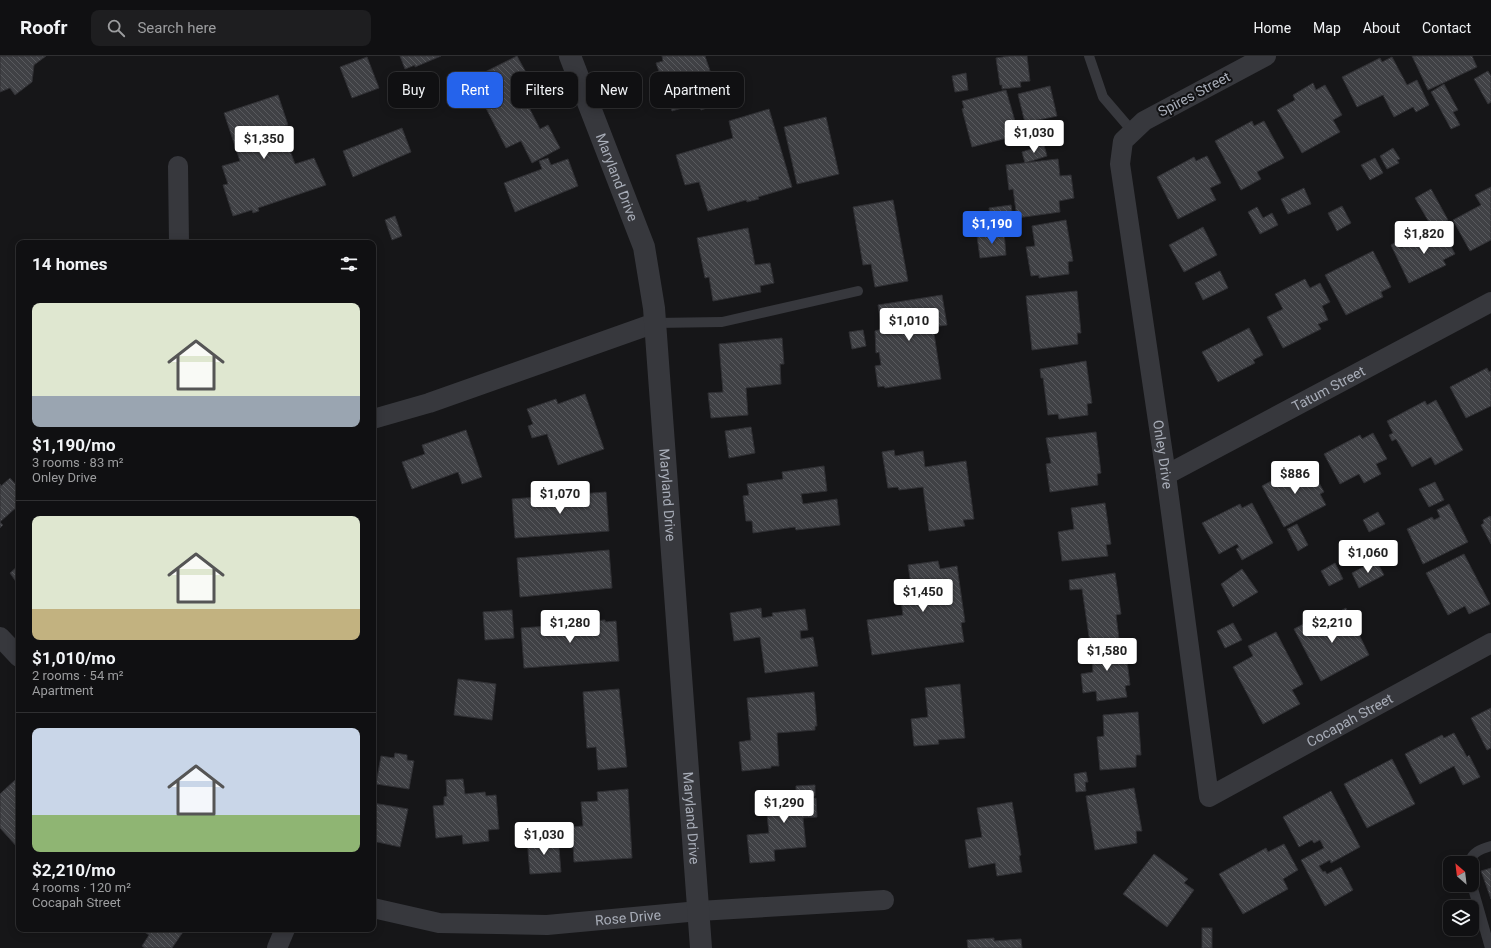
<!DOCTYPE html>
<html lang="en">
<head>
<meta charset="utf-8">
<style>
  body { margin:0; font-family:Roboto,sans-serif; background:#1e1e20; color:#f1f3f6; height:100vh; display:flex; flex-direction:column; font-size:15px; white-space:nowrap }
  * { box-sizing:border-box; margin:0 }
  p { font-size:13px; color:#9c9d9f }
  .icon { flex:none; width:22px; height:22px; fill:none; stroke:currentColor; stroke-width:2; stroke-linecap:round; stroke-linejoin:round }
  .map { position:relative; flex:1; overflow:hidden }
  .panel { position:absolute; left:16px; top:184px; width:360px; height:692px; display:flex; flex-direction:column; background:#101012; border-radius:8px; box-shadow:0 2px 10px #0003,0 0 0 1px #303032 }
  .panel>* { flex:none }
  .top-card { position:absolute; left:388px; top:16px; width:380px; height:36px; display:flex; gap:8px }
  .needle { width:26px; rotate:332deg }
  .tools { position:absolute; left:1443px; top:800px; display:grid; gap:8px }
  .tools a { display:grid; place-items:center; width:36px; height:36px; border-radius:8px; background:#101012; box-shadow:0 2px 10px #0003,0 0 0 1px #303032; font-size:20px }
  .price { position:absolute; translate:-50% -34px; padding:0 9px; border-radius:4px; background:#fff; color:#222; font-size:13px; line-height:26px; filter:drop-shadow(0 1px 2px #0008) }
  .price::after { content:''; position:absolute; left:50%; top:24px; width:12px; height:9px; margin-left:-6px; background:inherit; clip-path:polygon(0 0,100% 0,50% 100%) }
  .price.selected { background:#2563eb; color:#fff }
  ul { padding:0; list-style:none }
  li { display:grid; align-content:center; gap:8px; height:212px; padding:0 16px }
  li+li { border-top:1px solid #303032 }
  li span { display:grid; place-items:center; height:124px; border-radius:8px; color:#555 }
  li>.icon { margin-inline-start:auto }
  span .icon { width:72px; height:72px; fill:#fffc; stroke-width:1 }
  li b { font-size:17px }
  h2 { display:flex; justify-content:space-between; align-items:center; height:48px; padding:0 16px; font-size:17px }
  .tag { padding:0 14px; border-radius:8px; background:#101012; box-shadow:0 2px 10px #0003,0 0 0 1px #303032; font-size:14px; line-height:36px }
  .tag.selected { background:#2563eb; color:#fff }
  header { display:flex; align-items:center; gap:24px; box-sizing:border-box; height:56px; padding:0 20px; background:#101012; border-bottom:1px solid #303032 }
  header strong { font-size:19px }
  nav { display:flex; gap:22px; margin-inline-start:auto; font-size:14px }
  .search { width:280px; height:36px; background:#1e1e20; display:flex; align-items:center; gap:10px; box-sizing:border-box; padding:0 14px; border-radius:8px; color:#9c9d9f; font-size:15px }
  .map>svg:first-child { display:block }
  .building { fill:url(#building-back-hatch); stroke:#303034 }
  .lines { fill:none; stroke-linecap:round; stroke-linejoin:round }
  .service { stroke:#37383d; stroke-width:10 }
  .minor { stroke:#37383d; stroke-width:20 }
  .tertiary { stroke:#37383d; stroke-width:22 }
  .labels { text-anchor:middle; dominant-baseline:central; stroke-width:4; stroke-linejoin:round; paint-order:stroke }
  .street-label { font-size:14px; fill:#a8adb8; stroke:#111113 }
</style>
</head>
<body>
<header>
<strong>Roofr</strong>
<div class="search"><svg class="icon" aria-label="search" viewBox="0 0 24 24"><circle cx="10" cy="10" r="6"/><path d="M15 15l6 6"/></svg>Search here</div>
<nav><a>Home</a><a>Map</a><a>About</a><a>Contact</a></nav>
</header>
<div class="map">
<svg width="1491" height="892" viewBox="0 0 1491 892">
  <defs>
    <pattern id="building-back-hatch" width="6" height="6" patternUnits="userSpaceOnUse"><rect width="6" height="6" fill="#404145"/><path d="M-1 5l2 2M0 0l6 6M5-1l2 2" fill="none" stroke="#595a5e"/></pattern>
  </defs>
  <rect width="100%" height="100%" fill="#161618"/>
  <g class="building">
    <polygon points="0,0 46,0 34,9 32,26 15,39 10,32 0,36"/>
    <polygon points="400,0 441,0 415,11 415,9 405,13"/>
    <polygon points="517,0 529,22 517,28 540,73 548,69 560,92 532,107 521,85 506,92 481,42 495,35 485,16"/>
    <polygon points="662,0 705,0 721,47 701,54 699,47 672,55 659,21 661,21 656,7 663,5"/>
    <polygon points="1010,0 1027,0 1030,25 1020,26 1021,31 1002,33 1002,29 1000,29 996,2"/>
    <polygon points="1412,0 1472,0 1477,11 1428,34"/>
    <polygon points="367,1 379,32 352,42 340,11"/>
    <polygon points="1392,1 1407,29 1417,24 1429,49 1416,56 1413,51 1394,61 1383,39 1357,51 1342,21 1380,2 1382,6"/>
    <polygon points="1488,15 1491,20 1491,46 1488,48 1474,23"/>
    <polygon points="966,17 968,34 955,36 952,20"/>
    <polygon points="1313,27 1316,34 1325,29 1342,59 1333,64 1340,76 1302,97 1277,54 1295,44 1293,39"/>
    <polygon points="1444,28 1458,54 1453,56 1460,69 1451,73 1431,36"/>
    <polygon points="1050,30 1057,60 1025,67 1018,38"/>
    <polygon points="1006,34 1019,79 972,91 962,53 964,52 962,45"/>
    <polygon points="278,39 288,69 281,71 295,108 314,102 326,129 258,152 259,155 253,157 252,154 233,160 223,129 228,128 222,110 240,105 224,57"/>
    <polygon points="769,53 792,131 758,141 759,143 747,146 746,144 708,155 699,126 685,129 676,99 733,82 729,65"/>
    <polygon points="826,61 839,118 797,128 784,71"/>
    <polygon points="1252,65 1254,70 1264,65 1284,102 1257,116 1261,123 1241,134 1215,85"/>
    <polygon points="402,72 411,96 353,121 343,95"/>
    <polygon points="1044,89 1047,100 1025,107 1022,96"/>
    <polygon points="1393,92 1400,103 1397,104 1399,107 1387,113 1380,100"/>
    <polygon points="1207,100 1221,127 1210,132 1216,144 1178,163 1157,121 1194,101 1196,105"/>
    <polygon points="548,102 551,109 568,103 578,130 515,156 504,127 542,113 539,105"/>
    <polygon points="1375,102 1383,117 1370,124 1361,109"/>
    <polygon points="1058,103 1060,120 1071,119 1074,142 1059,145 1060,156 1017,162 1013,133 1009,134 1006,109"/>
    <polygon points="1491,131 1491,184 1470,195 1453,164 1481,149 1475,139"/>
    <polygon points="1304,132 1311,148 1288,158 1281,143"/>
    <polygon points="1431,133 1448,164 1433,173 1415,142"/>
    <polygon points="893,144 908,225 875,231 871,208 863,209 853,151"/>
    <polygon points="1011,149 1014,170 992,173 989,152"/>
    <polygon points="1342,150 1351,167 1337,175 1328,157"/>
    <polygon points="1257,151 1263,162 1272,157 1278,169 1260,178 1248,156"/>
    <polygon points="395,160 402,180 392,184 385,164"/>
    <polygon points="1066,164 1073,205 1068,206 1069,218 1039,222 1039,219 1031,220 1026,191 1035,190 1032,170"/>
    <polygon points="1203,171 1217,199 1184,216 1169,189"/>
    <polygon points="748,172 755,209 770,207 774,227 760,230 761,236 713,245 709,221 705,222 697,182"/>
    <polygon points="1441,172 1455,198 1443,204 1446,209 1409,227 1391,189 1398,185 1401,192"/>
    <polygon points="1004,176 1006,199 980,202 977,180"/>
    <polygon points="1373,195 1391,231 1381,236 1383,241 1346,259 1325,219"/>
    <polygon points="1220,215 1228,232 1203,244 1195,227"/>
    <polygon points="1305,223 1310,232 1320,227 1330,246 1322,250 1328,264 1318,268 1321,273 1283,292 1267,261 1283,253 1275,238"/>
    <polygon points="1077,235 1081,277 1077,277 1078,288 1032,294 1026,240"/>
    <polygon points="942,239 947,269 933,271 941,323 885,332 884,330 878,331 875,310 881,309 879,296 876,297 875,275 882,273 878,249"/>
    <polygon points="1249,272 1263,299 1253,304 1255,307 1218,326 1202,296"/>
    <polygon points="863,274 866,290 852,293 849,276"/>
    <polygon points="782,282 784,308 780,308 781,328 746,332 748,359 711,362 708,337 723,336 719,288"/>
    <polygon points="1086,305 1092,347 1087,348 1088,359 1059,363 1058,358 1048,359 1043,322 1041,322 1040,313"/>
    <polygon points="1487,312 1489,316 1491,315 1491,350 1466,362 1450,331"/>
    <polygon points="585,338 604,393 558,409 547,378 532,382 528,370 533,368 527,353 556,343 558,348"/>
    <polygon points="1436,344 1463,394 1435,409 1431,401 1412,411 1396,383 1392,385 1389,379 1393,377 1387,365 1425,345 1427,349"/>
    <polygon points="751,371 755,397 729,402 725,375"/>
    <polygon points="466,374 482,421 462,428 458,416 412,433 402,406 425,398 422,389"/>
    <polygon points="1096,376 1101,417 1097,418 1098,429 1050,436 1046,408 1051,407 1046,382"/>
    <polygon points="1373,377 1387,403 1376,408 1381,418 1364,427 1359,418 1340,428 1324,398 1360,379 1362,383"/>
    <polygon points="894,394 895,400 923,395 925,411 966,405 974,463 963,464 965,470 929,475 923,431 899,434 898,431 888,432 882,396"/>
    <polygon points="824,410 827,435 801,438 803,448 837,443 840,469 796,474 795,471 753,477 752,465 746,465 743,440 749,439 747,428 783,423 782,416"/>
    <polygon points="1310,410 1324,436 1320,438 1326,449 1284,471 1262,430 1297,411 1299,416"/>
    <polygon points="10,422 19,432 19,449 0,466 3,469 0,472 0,428 1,430"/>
    <polygon points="1435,426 1444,444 1429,451 1419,433"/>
    <polygon points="606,436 609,475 515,482 512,443"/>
    <polygon points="1105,447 1111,488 1106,489 1108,500 1062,505 1058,476 1074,473 1071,452"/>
    <polygon points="1252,447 1273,487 1242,504 1236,493 1239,491 1237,488 1219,498 1202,467 1240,448 1242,452"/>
    <polygon points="1449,448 1468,486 1423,508 1407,473 1432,461 1434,464 1440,461 1437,454"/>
    <polygon points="1378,456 1385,468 1369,476 1363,464"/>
    <polygon points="1490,460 1491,462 1491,488 1481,469 1484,467 1483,464"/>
    <polygon points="1297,468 1308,489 1298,495 1287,473"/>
    <polygon points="609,494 612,532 520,541 517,502"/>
    <polygon points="1464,498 1490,548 1469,558 1465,550 1448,559 1426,517"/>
    <polygon points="1376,504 1384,519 1359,532 1352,517"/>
    <polygon points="938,505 940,513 957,510 965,566 961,567 964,586 872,599 867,564 903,559 900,537 912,535 908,509"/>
    <polygon points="1335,507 1343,523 1329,530 1321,515"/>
    <polygon points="19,509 19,530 10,517"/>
    <polygon points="1242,513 1258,536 1233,551 1221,528"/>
    <polygon points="1115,517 1121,558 1116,559 1119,583 1090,587 1082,533 1070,534 1069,524"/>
    <polygon points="761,552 762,562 773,560 772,557 805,553 808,574 800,575 801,583 813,581 818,610 765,617 760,581 734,585 730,557"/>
    <polygon points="1346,552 1369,599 1321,625 1294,573 1313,563 1316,568"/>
    <polygon points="512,554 514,582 485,584 483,556"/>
    <polygon points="605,564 605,566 616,565 619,605 524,612 521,572 593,567 593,565"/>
    <polygon points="1233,567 1242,584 1225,592 1217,575"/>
    <polygon points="1276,576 1303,628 1292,634 1300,648 1263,668 1233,611 1253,600 1248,590"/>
    <polygon points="1125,588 1130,629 1125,630 1127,641 1097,645 1096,635 1083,637 1081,618 1093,616 1092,604 1083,605 1082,593"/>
    <polygon points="458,623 496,628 492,664 454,659"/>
    <polygon points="960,628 965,682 938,684 939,688 914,690 911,663 928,661 925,632"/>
    <polygon points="619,633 627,711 598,714 596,691 587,692 583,636"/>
    <polygon points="814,636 817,670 815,670 815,674 777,677 779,710 771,710 771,712 742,715 739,686 751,684 747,642"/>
    <polygon points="1491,652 1491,692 1487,694 1471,662"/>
    <polygon points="1138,656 1141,699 1136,699 1136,711 1100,714 1097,681 1104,680 1103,659"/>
    <polygon points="1454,677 1467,701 1469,699 1480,721 1463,729 1454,710 1420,728 1405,698 1442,679 1444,682"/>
    <polygon points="395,697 407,699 407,704 414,705 409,733 376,728 381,700 394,702"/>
    <polygon points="1392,703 1415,748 1367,772 1344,728"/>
    <polygon points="1086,716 1088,726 1085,726 1086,735 1076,736 1074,718"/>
    <polygon points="463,723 465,738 485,736 486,740 496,739 499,773 488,774 489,785 463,788 462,779 436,782 433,750 444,749 444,741 447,740 446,724"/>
    <polygon points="15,724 19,728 18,792 0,772 0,738"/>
    <polygon points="815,729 815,740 802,741 803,743 816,742 817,761 803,762 806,791 774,794 775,805 750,807 747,779 769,777 765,739 796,736 796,730"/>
    <polygon points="1134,732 1142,775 1136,775 1137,787 1095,794 1086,740"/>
    <polygon points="628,733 632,802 574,806 572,771 583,770 581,746 598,745 597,736"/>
    <polygon points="1331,735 1360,791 1331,807 1330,804 1319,810 1323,816 1325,815 1327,818 1341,811 1353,834 1325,850 1301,804 1324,792 1320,784 1314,787 1312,784 1299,791 1283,761"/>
    <polygon points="1012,746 1021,799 1019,800 1022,816 997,820 995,807 969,812 965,784 982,781 977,752"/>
    <polygon points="373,747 408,753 400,791 373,785"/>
    <polygon points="558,781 561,816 530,818 527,783"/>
    <polygon points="1284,788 1298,814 1283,823 1288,833 1243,858 1219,818 1266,792 1268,796"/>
    <polygon points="1154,798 1188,823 1184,827 1194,834 1167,871 1123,838"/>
    <polygon points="1491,812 1491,843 1481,815"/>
    <rect x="1202" y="872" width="10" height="20"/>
    <polygon points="140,873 185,873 172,892 145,892 142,890 149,879"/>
    <polygon points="994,882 994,885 1021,883 1022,892 968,892 967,884"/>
  </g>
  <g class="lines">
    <g class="service">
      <polyline points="1089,0 1103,41 1133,76"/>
      <polyline points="655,267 722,266 858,235"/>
      <path d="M1469,807C1472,796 1481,793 1491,790"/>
      <polyline points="1472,829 1490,892"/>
    </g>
    <g class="minor">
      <path id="s1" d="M1266,0L1144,65L1123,85L1120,108L1166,419L1209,741L1491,587"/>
      <polyline points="178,110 179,187"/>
      <polyline points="373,363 429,347 655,267"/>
      <path id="s2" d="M1166,419L1491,246"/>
      <polyline points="0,581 19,601"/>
      <path id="s3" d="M373,852L439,867L547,869L699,855L884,844"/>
      <polyline points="277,892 285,873"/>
    </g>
    <path class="tertiary" id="s4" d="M570,0L644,191L654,252L701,892"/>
  </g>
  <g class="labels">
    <g class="street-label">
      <text transform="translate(1194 38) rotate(-28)">Spires Street</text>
      <text stroke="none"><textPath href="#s4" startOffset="130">Maryland Drive</textPath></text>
      <text stroke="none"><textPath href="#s2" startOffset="184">Tatum Street</textPath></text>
      <text stroke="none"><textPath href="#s1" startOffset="484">Onley Drive</textPath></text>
      <text stroke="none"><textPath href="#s4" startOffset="454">Maryland Drive</textPath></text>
      <text stroke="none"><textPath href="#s1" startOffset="990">Cocapah Street</textPath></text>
      <text stroke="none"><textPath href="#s4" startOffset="778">Maryland Drive</textPath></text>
      <text stroke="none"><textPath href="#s3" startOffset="257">Rose Drive</textPath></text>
    </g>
  </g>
</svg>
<div class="tools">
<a><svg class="needle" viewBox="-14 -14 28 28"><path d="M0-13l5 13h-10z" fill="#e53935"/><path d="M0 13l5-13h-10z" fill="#9c9d9f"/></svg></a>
<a><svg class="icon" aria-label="layers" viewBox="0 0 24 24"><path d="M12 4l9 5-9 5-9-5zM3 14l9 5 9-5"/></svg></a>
</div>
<b class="price" style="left:1034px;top:98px">$1,030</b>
<b class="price" style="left:264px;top:104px">$1,350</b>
<b class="price selected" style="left:992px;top:189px">$1,190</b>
<b class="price" style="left:1424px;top:199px">$1,820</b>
<b class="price" style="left:909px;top:286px">$1,010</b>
<b class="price" style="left:1295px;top:439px">$886</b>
<b class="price" style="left:560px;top:459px">$1,070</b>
<b class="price" style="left:1368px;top:518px">$1,060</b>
<b class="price" style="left:923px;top:557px">$1,450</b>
<b class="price" style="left:570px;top:588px">$1,280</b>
<b class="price" style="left:1332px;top:588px">$2,210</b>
<b class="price" style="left:1107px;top:616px">$1,580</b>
<b class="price" style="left:784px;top:768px">$1,290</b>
<b class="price" style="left:544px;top:800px">$1,030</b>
<div class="top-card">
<a class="tag">Buy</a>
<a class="tag selected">Rent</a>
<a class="tag">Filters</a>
<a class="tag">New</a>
<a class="tag">Apartment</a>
</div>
<section class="panel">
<h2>14 homes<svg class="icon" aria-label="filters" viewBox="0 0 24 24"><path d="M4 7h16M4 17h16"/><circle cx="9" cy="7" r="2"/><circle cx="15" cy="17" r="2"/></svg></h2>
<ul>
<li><span style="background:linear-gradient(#dfe7d0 75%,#9aa5b1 0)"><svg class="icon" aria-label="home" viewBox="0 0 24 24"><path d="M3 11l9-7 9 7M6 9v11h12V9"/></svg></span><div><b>$1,190/mo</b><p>3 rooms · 83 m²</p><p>Onley Drive</p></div></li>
<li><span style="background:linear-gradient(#dfe7d0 75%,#c2b280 0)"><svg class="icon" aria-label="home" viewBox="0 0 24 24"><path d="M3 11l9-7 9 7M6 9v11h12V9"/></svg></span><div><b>$1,010/mo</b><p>2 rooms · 54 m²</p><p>Apartment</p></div></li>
<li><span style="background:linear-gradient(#c9d6e8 70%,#8fb573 0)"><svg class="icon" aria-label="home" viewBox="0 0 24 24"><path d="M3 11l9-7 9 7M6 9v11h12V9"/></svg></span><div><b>$2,210/mo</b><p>4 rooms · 120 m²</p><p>Cocapah Street</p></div></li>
</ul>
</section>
</div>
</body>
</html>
